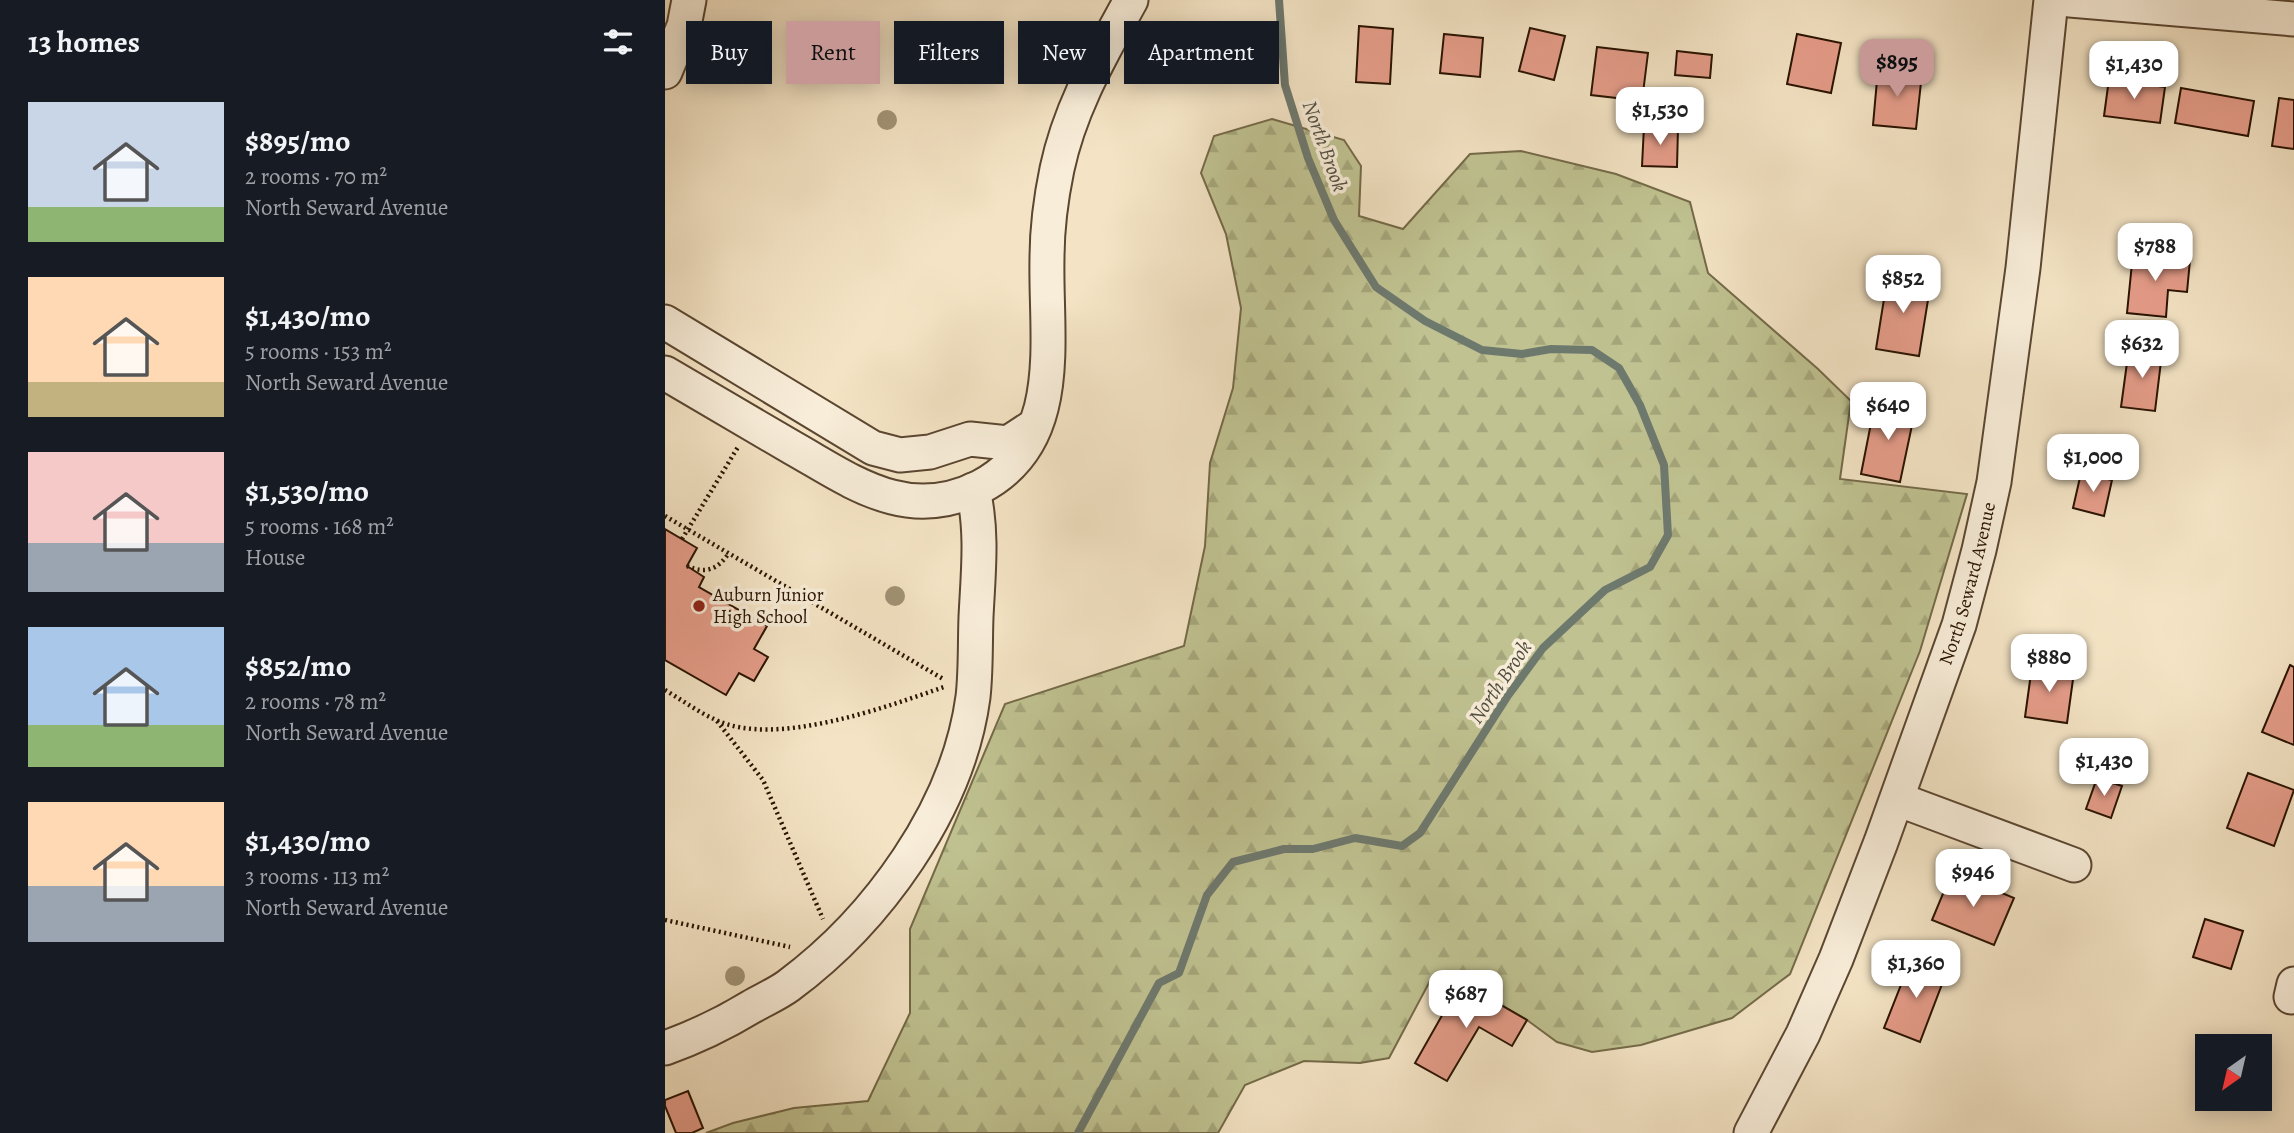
<!DOCTYPE html>
<html lang="en">
<head>
<meta charset="utf-8">
<style>
  body { margin:0; font-family:Alegreya,serif; background:#242831; color:#f1f3f6; height:100vh; display:flex; flex-direction:column; font-size:26px; white-space:nowrap }
  * { box-sizing:border-box; margin:0 }
  p { font-size:23px; color:#9ea1a6 }
  .icon { flex:none; width:38px; height:38px; fill:none; stroke:currentColor; stroke-width:2; stroke-linecap:round; stroke-linejoin:round }
  .map { position:relative; flex:1; overflow:hidden }
  .sheet { display:flex; flex-direction:column; background:#171b24; width:665px }
  .sheet>* { flex:none }
  .guide { position:absolute; left:21px; top:21px; width:665px; height:63px; display:flex; gap:14px }
  .needle { width:46px; rotate:214deg }
  .controls { position:absolute; left:1530px; top:1034px; display:grid; gap:14px }
  .controls a { display:grid; place-items:center; width:77px; height:77px; border-radius:0px; background:#171b24; box-shadow:0 4px 18px #0003; font-size:35px }
  .price { position:absolute; translate:-50% -60px; padding:0 16px; border-radius:14px; background:#fff; color:#222; font-size:23px; line-height:46px; filter:drop-shadow(0 2px 4px #0008) }
  .price::after { content:''; position:absolute; left:50%; top:42px; width:21px; height:16px; margin-left:-10px; background:inherit; clip-path:polygon(0 0,100% 0,50% 100%) }
  .price.current { background:#c59692; color:#111 }
  ul { padding:0; list-style:none }
  li { display:flex; align-items:center; gap:21px; height:175px; padding:0 28px }
  li span { display:grid; place-items:center; flex:none; width:196px; height:140px; border-radius:0px; color:#555 }
  li>.icon { margin-inline-start:auto }
  span .icon { width:84px; height:84px; fill:#fffc; stroke-width:1 }
  li b { font-size:30px }
  h2 { display:flex; justify-content:space-between; align-items:center; height:84px; padding:0 28px; font-size:30px }
  .tag { padding:0 24px; border-radius:0px; background:#171b24; box-shadow:0 4px 18px #0003; font-size:24px; line-height:63px }
  .tag.current { background:#c59692; color:#111 }
  main { display:flex; flex:1; min-height:0 }
  .map>svg:first-child { display:block }
  .forest { fill:url(#forest-firs); stroke:#746a48; stroke-width:2 }
  .lines { fill:none; stroke-linecap:round; stroke-linejoin:round }
  .stream { stroke:#6e796e; stroke-width:8 }
  .building { fill:#e69d8a; stroke:#281200; stroke-width:2 }
  .minor-casing { stroke:#5b4631; stroke-width:37 }
  .path { stroke:#281200; stroke-width:4.5; stroke-dasharray:2 3.5; stroke-linecap:butt }
  .minor { stroke:#f8edd9; stroke-width:33 }
  .tree { fill:#a19375 }
  .poi-dot { fill:#8f2418; stroke:#f8edd9; stroke-width:2.5 }
  .labels { text-anchor:middle; dominant-baseline:central; stroke-width:7; stroke-linejoin:round; paint-order:stroke }
  .street-label { font-size:19px; fill:#281200; stroke:#f8edd9 }
  .poi-label { font-size:19px; fill:#281200; stroke:#f8edd9; text-anchor:start }
  .water-label { font-size:21px; font-style:italic; fill:#514e40; stroke:#f8edd9 }
</style>
</head>
<body>
<main>
<section class="sheet">
<h2>13 homes<svg class="icon" aria-label="filters" viewBox="0 0 24 24"><path d="M4 7h16M4 17h16"/><circle cx="9" cy="7" r="2"/><circle cx="15" cy="17" r="2"/></svg></h2>
<ul>
<li><span style="background:linear-gradient(#c9d6e8 75%,#8fb573 0)"><svg class="icon" aria-label="home" viewBox="0 0 24 24"><path d="M3 11l9-7 9 7M6 9v11h12V9"/></svg></span><div><b>$895/mo</b><p>2 rooms · 70 m²</p><p>North Seward Avenue</p></div></li>
<li><span style="background:linear-gradient(#ffd9b3 75%,#c2b280 0)"><svg class="icon" aria-label="home" viewBox="0 0 24 24"><path d="M3 11l9-7 9 7M6 9v11h12V9"/></svg></span><div><b>$1,430/mo</b><p>5 rooms · 153 m²</p><p>North Seward Avenue</p></div></li>
<li><span style="background:linear-gradient(#f6c9c9 65%,#9aa5b1 0)"><svg class="icon" aria-label="home" viewBox="0 0 24 24"><path d="M3 11l9-7 9 7M6 9v11h12V9"/></svg></span><div><b>$1,530/mo</b><p>5 rooms · 168 m²</p><p>House</p></div></li>
<li><span style="background:linear-gradient(#a9c7e8 70%,#8fb573 0)"><svg class="icon" aria-label="home" viewBox="0 0 24 24"><path d="M3 11l9-7 9 7M6 9v11h12V9"/></svg></span><div><b>$852/mo</b><p>2 rooms · 78 m²</p><p>North Seward Avenue</p></div></li>
<li><span style="background:linear-gradient(#ffd9b3 60%,#9aa5b1 0)"><svg class="icon" aria-label="home" viewBox="0 0 24 24"><path d="M3 11l9-7 9 7M6 9v11h12V9"/></svg></span><div><b>$1,430/mo</b><p>3 rooms · 113 m²</p><p>North Seward Avenue</p></div></li>
</ul>
</section>
<div class="map">
<svg width="1629" height="1133" viewBox="0 0 1629 1133">
  <defs>
    <pattern id="forest-firs" width="22" height="20" patternUnits="userSpaceOnUse" patternTransform="scale(1.75)"><rect width="22" height="20" fill="#c0c291"/><path d="M5 1l3.5 6h-7zM16 11l3.5 6h-7z" fill="#a5a67b"/></pattern>
  </defs>
  <rect width="100%" height="100%" fill="#f4e4c5"/>
  <filter id="stains"><feTurbulence type="fractalNoise" baseFrequency=".00286" numOctaves="4"/><feColorMatrix values="0 0 0 0 .2 0 0 0 0 .09 0 0 0 0 .02 0 0 0 .5 -.17"/></filter>
  <radialGradient id="worn" r=".72"><stop offset=".6" stop-color="#630" stop-opacity="0"/><stop offset="1" stop-color="#630" stop-opacity=".3"/></radialGradient>
  <polygon class="forest" points="607,119 679,140 696,166 694,216 738,229 805,154 856,151 951,174 1025,202 1043,273 1153,369 1186,401 1175,479 1302,494 1255,651 1125,974 1067,1018 976,1045 927,1052 892,1042 862,1020 784,974 766,979 724,1058 695,1063 639,1061 580,1085 553,1133 41,1133 68,1123 129,1108 203,1101 245,1013 245,929 340,704 519,646 540,546 545,463 568,388 576,308 561,234 536,173 549,136"/>
  <g class="lines">
    <polyline class="stream" points="413,1133 494,983 514,973 542,895 568,862 619,849 648,849 690,838 737,846 755,833 842,697 878,648 940,590 985,567 1003,535 999,465 975,405 954,368 927,350 886,349 857,354 817,350 760,321 711,287 669,220 643,158 620,85 614,0"/>
  </g>
  <g class="building">
    <polygon points="694,26 728,29 725,84 691,82"/>
    <polygon points="865,28 900,36 889,80 854,71"/>
    <polygon points="779,34 818,38 815,77 775,73"/>
    <polygon points="1132,34 1176,43 1166,93 1122,84"/>
    <polygon points="932,47 983,53 977,101 926,95"/>
    <polygon points="1012,51 1047,55 1045,78 1010,75"/>
    <polygon points="1213,69 1257,73 1251,129 1208,125"/>
    <polygon points="1444,79 1500,87 1495,123 1439,116"/>
    <polygon points="1516,88 1589,101 1583,136 1510,123"/>
    <polygon points="1614,98 1629,100 1629,149 1607,146"/>
    <polygon points="979,126 1013,128 1012,167 977,166"/>
    <polygon points="1468,253 1525,260 1522,292 1503,290 1501,317 1462,313"/>
    <polygon points="1223,274 1266,281 1254,356 1211,349"/>
    <polygon points="1464,348 1497,353 1490,411 1456,407"/>
    <polygon points="1210,403 1250,411 1235,482 1196,474"/>
    <polygon points="1416,473 1447,480 1439,516 1408,508"/>
    <polygon points="0,529 32,548 22,566 39,577 34,587 102,626 89,649 103,657 89,681 74,673 61,695 0,660"/>
    <polygon points="1625,665 1629,667 1629,745 1597,732"/>
    <polygon points="1367,666 1409,672 1402,723 1360,717"/>
    <polygon points="1583,773 1629,790 1609,846 1562,828"/>
    <polygon points="1432,778 1457,786 1446,818 1421,809"/>
    <polygon points="1287,872 1349,898 1329,945 1267,920"/>
    <polygon points="1540,919 1578,931 1566,969 1528,957"/>
    <polygon points="1247,957 1282,971 1255,1042 1219,1028"/>
    <polygon points="796,982 862,1020 847,1046 814,1027 782,1081 750,1063"/>
    <polygon points="23,1091 38,1128 27,1133 11,1133 0,1106 0,1100"/>
  </g>
  <g class="lines">
    <g class="minor-casing">
      <g id="minor">
        <polyline points="1405,0 1629,19"/>
        <polyline points="0,72 19,26 24,0"/>
        <polyline points="0,322 208,448 235,455 265,452 305,439 343,443 369,426"/>
        <path d="M0,373C43,398 85,423 128,448C160,466 192,488 227,497C257,505 287,501 315,487C402,442 380,339 382,258C382,229 386,198 392,169C405,107 436,55 466,0"/>
        <polyline points="1232,799 1409,865"/>
        <polyline points="1626,997 1629,984"/>
        <path d="M0,1048C31,1037 58,1024 86,1007C98,1000 112,994 123,986C212,920 293,809 308,697C311,671 310,643 311,617C313,575 318,532 308,490"/>
        <path id="s1" d="M1086,1133L1138,1034L1171,959L1216,842L1294,625L1314,550L1329,482L1358,268L1386,0"/>
      </g>
    </g>
    <g class="path">
      <polyline points="0,516 280,680"/>
      <polyline points="17,539 73,447"/>
      <path d="M22,566C41,574 52,570 64,553"/>
      <path d="M0,690C17,700 33,712 51,720C110,748 221,707 279,687"/>
      <polyline points="52,721 98,780 158,919"/>
      <polyline points="0,920 125,947"/>
    </g>
    <use href="#minor" class="minor"/>
  </g>
  <g class="tree">
    <circle cx="222" cy="120" r="10"/>
    <circle cx="230" cy="596" r="10"/>
    <circle cx="70" cy="976" r="10"/>
  </g>
  <circle class="poi-dot" cx="34" cy="606" r="7"/>
  <g class="labels">
    <g class="street-label">
      <text stroke="none"><textPath href="#s1" startOffset="592">North Seward Avenue</textPath></text>
    </g>
    <g class="poi-label">
      <text x="48" y="595">Auburn Junior<tspan x="48" dy="22">High School</tspan></text>
    </g>
    <g class="water-label">
      <text transform="translate(660 146) rotate(70)">North Brook</text>
      <text transform="translate(835 682) rotate(-56)">North Brook</text>
    </g>
  </g>
  <rect width="100%" height="100%" filter="url(#stains)"/>
  <rect width="100%" height="100%" fill="url(#worn)"/>
</svg>
<div class="controls">
<a><svg class="needle" viewBox="-14 -14 28 28"><path d="M0-13l5 13h-10z" fill="#e53935"/><path d="M0 13l5-13h-10z" fill="#9ea1a6"/></svg></a>
</div>
<b class="price current" style="left:1232px;top:99px">$895</b>
<b class="price" style="left:1469px;top:101px">$1,430</b>
<b class="price" style="left:995px;top:147px">$1,530</b>
<b class="price" style="left:1490px;top:283px">$788</b>
<b class="price" style="left:1238px;top:315px">$852</b>
<b class="price" style="left:1477px;top:380px">$632</b>
<b class="price" style="left:1223px;top:442px">$640</b>
<b class="price" style="left:1428px;top:494px">$1,000</b>
<b class="price" style="left:1384px;top:694px">$880</b>
<b class="price" style="left:1439px;top:798px">$1,430</b>
<b class="price" style="left:1308px;top:909px">$946</b>
<b class="price" style="left:1251px;top:1000px">$1,360</b>
<b class="price" style="left:801px;top:1030px">$687</b>
<div class="guide">
<a class="tag">Buy</a>
<a class="tag current">Rent</a>
<a class="tag">Filters</a>
<a class="tag">New</a>
<a class="tag">Apartment</a>
</div>
</div>
</main>
</body>
</html>
